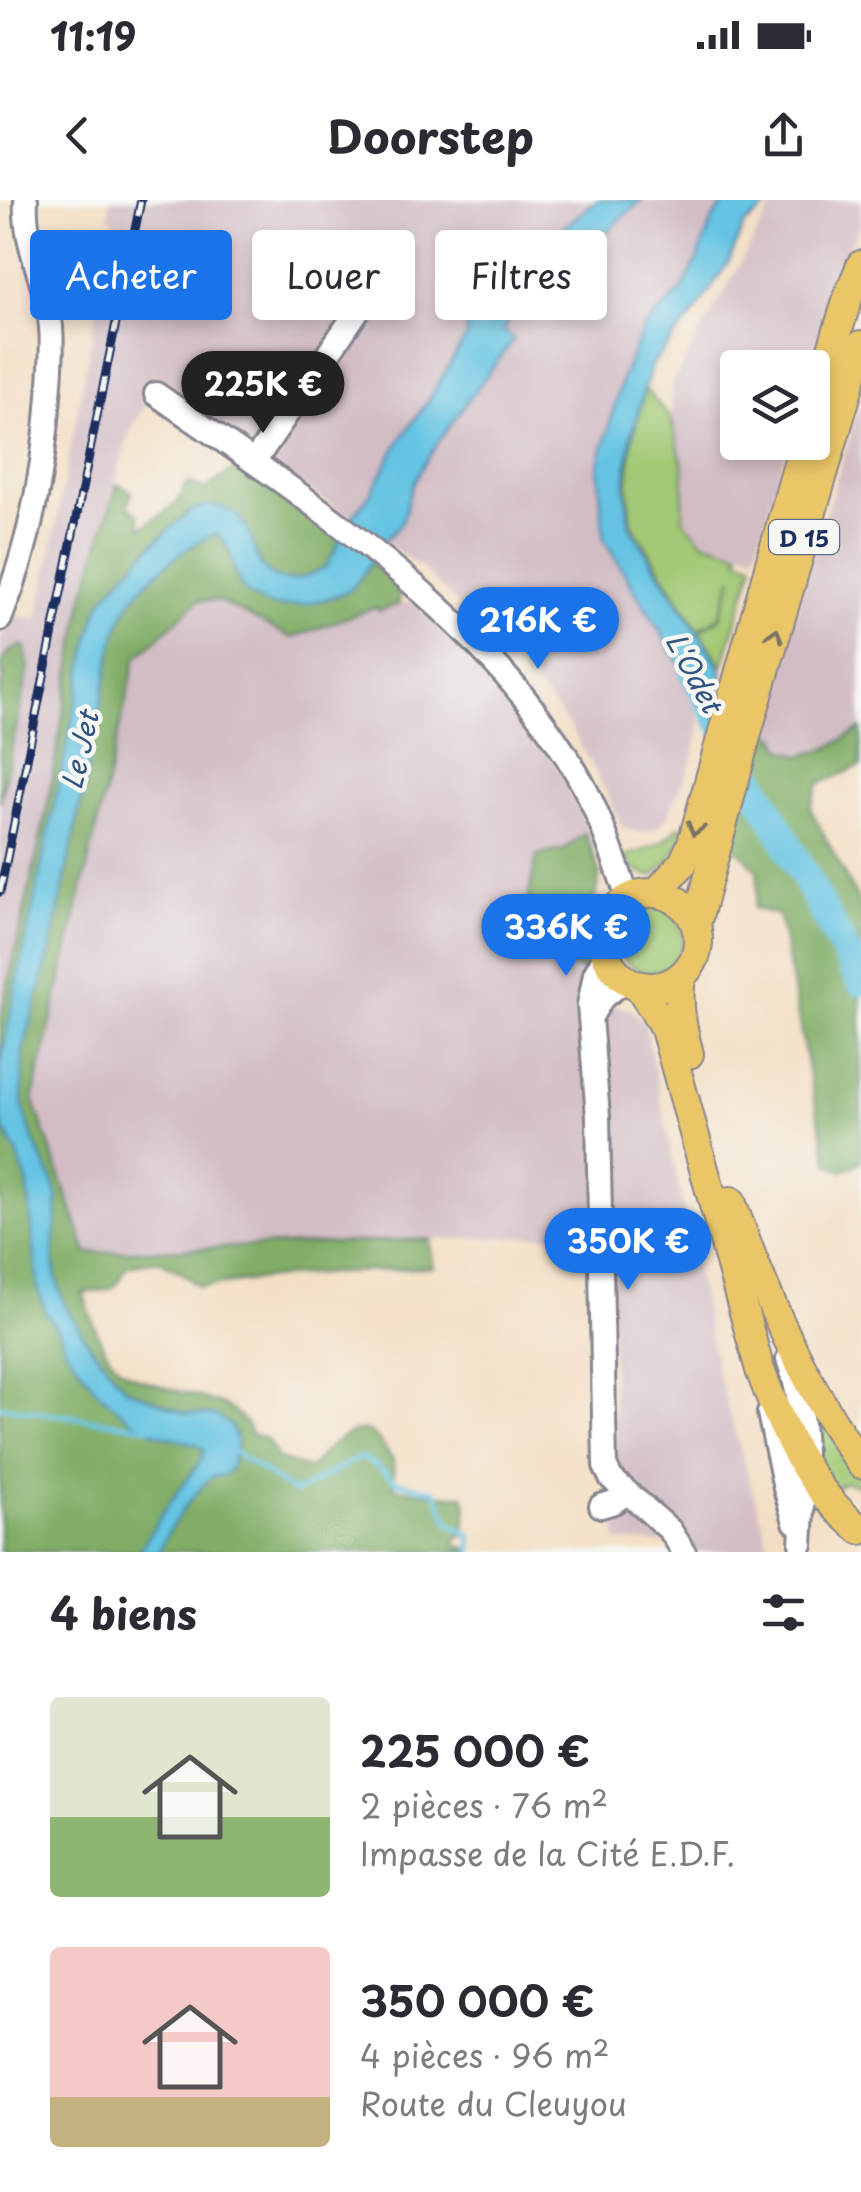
<!DOCTYPE html>
<html lang="fr">
<head>
<meta charset="utf-8">
<style>
  body { margin:0; font-family:"Playpen Sans",sans-serif; background:#f7f7f7; color:#2b2b33; height:100vh; display:flex; flex-direction:column; font-size:38px; white-space:nowrap }
  * { box-sizing:border-box; margin:0 }
  p { font-size:32px; color:#7c7c81 }
  .icon { flex:none; width:55px; height:55px; fill:none; stroke:currentColor; stroke-width:2; stroke-linecap:round; stroke-linejoin:round }
  .map { position:relative; height:1352px; overflow:hidden }
  .side { display:flex; flex-direction:column; background:#fff; flex:1 }
  .side>* { flex:none }
  .top-card { position:absolute; left:30px; top:30px; width:802px; height:90px; display:flex; gap:20px }
  .fabs { position:absolute; left:720px; top:150px; display:grid; gap:20px }
  .fabs a { display:grid; place-items:center; width:110px; height:110px; border-radius:10px; background:#fff; box-shadow:0 5px 15px #0003; font-size:50px }
  .price { position:absolute; translate:-50% -85px; padding:0 22px; border-radius:35px; background:#1a73e8; color:#fff; font-size:32px; line-height:65px; filter:drop-shadow(0 2px 5px #0008) }
  .price::after { content:''; position:absolute; left:50%; top:60px; width:30px; height:22px; margin-left:-15px; background:inherit; clip-path:polygon(0 0,100% 0,50% 100%) }
  .price.selected { background:#222; color:#fff }
  ul { padding:0; list-style:none }
  li { display:flex; align-items:center; gap:30px; height:250px; padding:0 50px }
  li span { display:grid; place-items:center; flex:none; width:280px; height:200px; border-radius:10px; color:#555 }
  li>.icon { margin-inline-start:auto }
  span .icon { width:120px; height:120px; fill:#fffc; stroke-width:1 }
  li b { font-size:42px }
  h2 { display:flex; justify-content:space-between; align-items:center; height:120px; padding:0 50px; font-size:42px }
  .tag { padding:0 35px; border-radius:10px; background:#fff; box-shadow:0 5px 15px #0003; font-size:35px; line-height:90px }
  .tag.selected { background:#1a73e8; color:#fff }
  .status { display:flex; justify-content:space-between; align-items:center; height:70px; padding:0 50px; background:#fff; direction:ltr }
  .status svg { height:28px; fill:currentColor }
  header { display:flex; justify-content:space-between; align-items:center; height:130px; padding:0 50px; background:#fff; font-size:45px; font-weight:700 }
  .map>svg:first-child { display:block }
  .industrial { fill:#d2bdc5 }
  .green { fill:#a2c974; stroke:#5e7c69; stroke-width:2.5 }
  .forest { fill:#81ad66; stroke:#4e6e62; stroke-width:2.5 }
  .water { fill:#65c4e3; stroke:#407aa0; stroke-width:2.5 }
  .lines { fill:none; stroke-linecap:round; stroke-linejoin:round }
  .stream { stroke:#65c4e3; stroke-width:5 }
  .river { stroke:#65c4e3; stroke-width:30 }
  .minor-casing { stroke:#878690; stroke-width:28 }
  .major-casing { stroke:#878690; stroke-width:32 }
  .minor { stroke:#fff; stroke-width:22 }
  .major { stroke:#ebc669; stroke-width:28 }
  .rail-casing { stroke:#1b2f5e; stroke-width:9 }
  .rail { stroke:#f6f6f2; stroke-width:5; stroke-dasharray:15; stroke-linecap:butt }
  .oneway { stroke:#797363 }
  .labels { text-anchor:middle; dominant-baseline:central; stroke-width:9; stroke-linejoin:round; paint-order:stroke }
  .shield { fill:#f6f6f2; stroke:#5d6b8a; stroke-width:2.5 }
  .shield-label { font-size:22px; font-weight:bold; fill:#1b2f5e }
  .water-label { font-size:28px; font-style:italic; fill:#2e547f; stroke:#f6f6f2 }
</style>
</head>
<body>
<div class="status"><b>11:19</b><svg viewBox="0 0 49 12"><path d="M0 12V9h3v3zM5 12V6h3v6zM10 12V3h3v9zM15 12V0h3v12zM26 1h20v11H26zM47 4h2v5h-2z"/></svg></div>
<header><svg class="icon" aria-label="back" viewBox="0 0 24 24"><path d="M15 5l-7 7 7 7"/></svg>Doorstep<svg class="icon" aria-label="share" viewBox="0 0 24 24"><path d="M12 15V3M7 8l5-5 5 5M5 13v7h14v-7"/></svg></header>
<div class="map">
<svg width="861" height="1352" viewBox="0 0 861 1352">
  <rect width="100%" height="100%" fill="#f6f6f2"/>
  <filter id="ink" filterUnits="userSpaceOnUse"><feTurbulence type="fractalNoise" baseFrequency=".01" numOctaves="2"/><feDisplacementMap in="SourceGraphic" scale="20" xChannelSelector="R" yChannelSelector="G"/><feConvolveMatrix kernelMatrix="1 2 1 2 8 2 1 2 1" color-interpolation-filters="sRGB"/></filter>
  <filter id="wash" filterUnits="userSpaceOnUse"><feTurbulence type="fractalNoise" baseFrequency=".0048" numOctaves="4" result="noise"/><feDisplacementMap in="SourceGraphic" scale="40" xChannelSelector="R" yChannelSelector="G"/><feGaussianBlur stdDeviation="2.25" result="paint"/><feColorMatrix in="noise" values="0 0 0 0 0 0 0 0 0 0 0 0 0 0 0 0 0 1.4 0 .05"/><feComposite in="paint" operator="in"/></filter>
  <g filter="url(#wash)">
    <rect width="100%" height="100%" fill="#f3dec3"/>
    <g class="industrial">
      <polygon points="111,0 728,0 713,18 697,60 681,91 643,129 622,179 598,267 604,340 683,469 698,505 700,528 691,564 666,618 656,629 639,633 621,626 609,597 571,528 534,482 422,368 156,184 129,234 85,385 43,640 0,852 0,439 10,414 38,420 114,20 108,17"/>
      <polygon points="776,0 861,0 861,25 838,69 810,167 738,168 738,242 788,243 755,354 703,339 685,318 685,271 672,216 672,184"/>
      <polygon points="861,200 861,529 828,548 801,556 783,549 777,537 759,531"/>
      <polygon points="412,400 534,531 568,585 592,641 601,673 587,749 583,789 609,806 616,805 632,810 645,825 718,1175 771,1352 693,1352 690,1345 617,1341 609,1033 87,1053 33,899 137,459 199,403 216,401 292,438 376,407 380,411"/>
    </g>
    <g class="green">
      <polygon points="645,189 671,218 684,271 683,319 703,341 740,352 738,359 754,363 723,466 699,432 720,418 733,377 719,417 698,430 632,324 628,284 632,240"/>
      <path d="M679,626L685,629C677,649 670,663 653,676C639,674 632,669 625,657C645,649 666,645 679,626Z"/>
      <circle cx="650" cy="739" r="33"/>
      <polygon points="807,1184 861,1274 861,1286 845,1282 834,1288 809,1261"/>
    </g>
    <g class="forest">
      <path d="M238,266C296,298 351,342 399,388V404L379,411L375,407L292,438L217,400L198,401L136,458L33,899L87,1053L430,1039L433,1067L286,1076L199,1087L182,1073L157,1060L125,1067C118,1094 105,1090 83,1093C92,1117 98,1145 116,1164C148,1197 236,1188 251,1234L267,1239L278,1259L309,1269C322,1255 350,1220 372,1234C380,1239 386,1252 393,1260L394,1288L440,1295H464L467,1307L464,1332L463,1335L457,1337L456,1345L474,1352H0V821L47,608L84,396L117,284L132,292L128,306L138,314L142,328L179,301L185,285L193,283L204,290Z"/>
      <polygon points="24,445 29,468 0,602 0,490 4,477 0,466 10,451"/>
      <polygon points="861,529 861,566 819,584 810,608 861,706 861,961 843,971 829,964 808,870 779,715 754,708 758,691 757,670 732,644 756,559 768,533 777,537 783,549 801,556 828,548"/>
      <polygon points="585,633 600,674 588,727 583,771 519,743 537,655 563,650"/>
    </g>
    <g class="water">
      <path d="M597,0H642L619,20L590,51L588,49L531,92L515,114L512,112L509,117L510,119L503,130L514,139C481,184 444,229 416,278C407,294 408,307 402,321C398,331 387,336 381,344C371,359 365,376 351,388C338,399 285,410 269,405C264,403 253,398 249,395C230,379 236,349 217,334C194,339 149,377 134,397C123,410 119,426 114,441L50,751L23,851L22,904L33,939L54,984L58,1000L53,1054L56,1078L64,1104L89,1144L125,1188L185,1213L217,1216L230,1225L237,1241L230,1270L221,1276H212C190,1299 170,1323 159,1352H139L161,1315L201,1260L204,1249L196,1244L158,1234L131,1220L98,1192L65,1148L62,1137L45,1111L38,1089L28,986L18,955L4,929L1,917L0,872L4,844L90,436C94,424 96,410 103,400C116,381 179,315 198,308C211,303 224,306 235,314C257,330 249,366 275,377C292,385 311,375 326,367L352,318L372,291L400,240L428,201L466,137V121L472,107L489,88Z"/>
      <polygon points="728,0 776,0 744,25 729,61 696,111 651,166 631,237 625,285 630,327 723,472 707,525 683,469 604,339 598,267 622,178 643,129 681,91 697,60 713,18"/>
    </g>
    <g class="lines">
      <g class="stream">
        <polyline points="0,1206 150,1228"/>
        <polyline points="231,1250 295,1293 360,1257 374,1264 397,1282 435,1291 450,1324 471,1336 471,1352"/>
      </g>
      <polyline class="river" points="694,471 861,781"/>
    </g>
  </g>
  <g filter="url(#ink)">
    <g class="lines">
      <g class="minor-casing">
        <g id="minor">
          <path d="M156,194C307,299 482,412 576,572C599,611 613,656 628,698"/>
          <polyline points="254,262 391,62"/>
          <path d="M0,419C29,348 44,271 49,196C51,173 53,149 51,127C47,83 23,44 26,0"/>
          <polyline points="605,755 595,774 589,805 598,917 605,1266 611,1278 670,1330 684,1352"/>
          <polyline points="592,815 602,798 625,781"/>
          <path d="M788,1159C809,1218 805,1283 801,1344"/>
          <polyline points="769,1213 785,1288 795,1322"/>
          <polyline points="601,1306 614,1302 626,1293"/>
        </g>
      </g>
      <g class="major-casing">
        <g id="major">
          <polyline points="812,212 849,95 861,65"/>
          <circle cx="651" cy="740" r="47"/>
          <polyline points="656,693 683,663 692,643 804,242"/>
          <polyline points="696,725 748,529 861,145"/>
          <path d="M681,777C677,804 682,828 689,854"/>
          <path d="M639,786L665,829L760,1170C782,1229 809,1290 861,1330"/>
          <path d="M731,1001C764,1093 804,1185 861,1264"/>
        </g>
      </g>
      <use href="#minor" class="minor"/>
      <use href="#major" class="major"/>
      <g class="rail-casing">
        <polyline id="rail" points="0,692 141,0"/>
      </g>
      <use href="#rail" class="rail"/>
    </g>
    <defs><path id="oneway-chevron" d="M-2-3.5L2.5 0L-2 3.5" fill="none" stroke-width="1.6" stroke-linecap="round" stroke-linejoin="round" transform="scale(2.5)"/></defs>
    <g class="oneway">
      <use href="#oneway-chevron" transform="translate(775 435) rotate(-74)"/>
      <use href="#oneway-chevron" transform="translate(695 629) rotate(106)"/>
    </g>
  </g>
  <g class="labels">
    <rect class="shield" x="769" y="320" width="70" height="34" rx="8"/>
    <g class="shield-label">
      <text x="804" y="337">D 15</text>
    </g>
    <g class="water-label">
      <text transform="translate(695 472) rotate(62)">L'Odet</text>
      <text transform="translate(79 550) rotate(-77)">Le Jet</text>
    </g>
  </g>
</svg>
<div class="fabs">
<a><svg class="icon" aria-label="layers" viewBox="0 0 24 24"><path d="M12 4l9 5-9 5-9-5zM3 14l9 5 9-5"/></svg></a>
</div>
<b class="price selected" style="left:263px;top:236px">225K €</b>
<b class="price" style="left:538px;top:472px">216K €</b>
<b class="price" style="left:566px;top:779px">336K €</b>
<b class="price" style="left:628px;top:1093px">350K €</b>
<div class="top-card">
<a class="tag selected">Acheter</a>
<a class="tag">Louer</a>
<a class="tag">Filtres</a>
</div>
</div>
<section class="side">
<h2>4 biens<svg class="icon" aria-label="filters" viewBox="0 0 24 24"><path d="M4 7h16M4 17h16"/><circle cx="9" cy="7" r="2"/><circle cx="15" cy="17" r="2"/></svg></h2>
<ul>
<li><span style="background:linear-gradient(#dfe7d0 60%,#8fb573 0)"><svg class="icon" aria-label="home" viewBox="0 0 24 24"><path d="M3 11l9-7 9 7M6 9v11h12V9"/></svg></span><div><b>225 000 €</b><p>2 pièces · 76 m²</p><p>Impasse de la Cité E.D.F.</p></div></li>
<li><span style="background:linear-gradient(#f6c9c9 75%,#c2b280 0)"><svg class="icon" aria-label="home" viewBox="0 0 24 24"><path d="M3 11l9-7 9 7M6 9v11h12V9"/></svg></span><div><b>350 000 €</b><p>4 pièces · 96 m²</p><p>Route du Cleuyou</p></div></li>
</ul>
</section>
</body>
</html>
